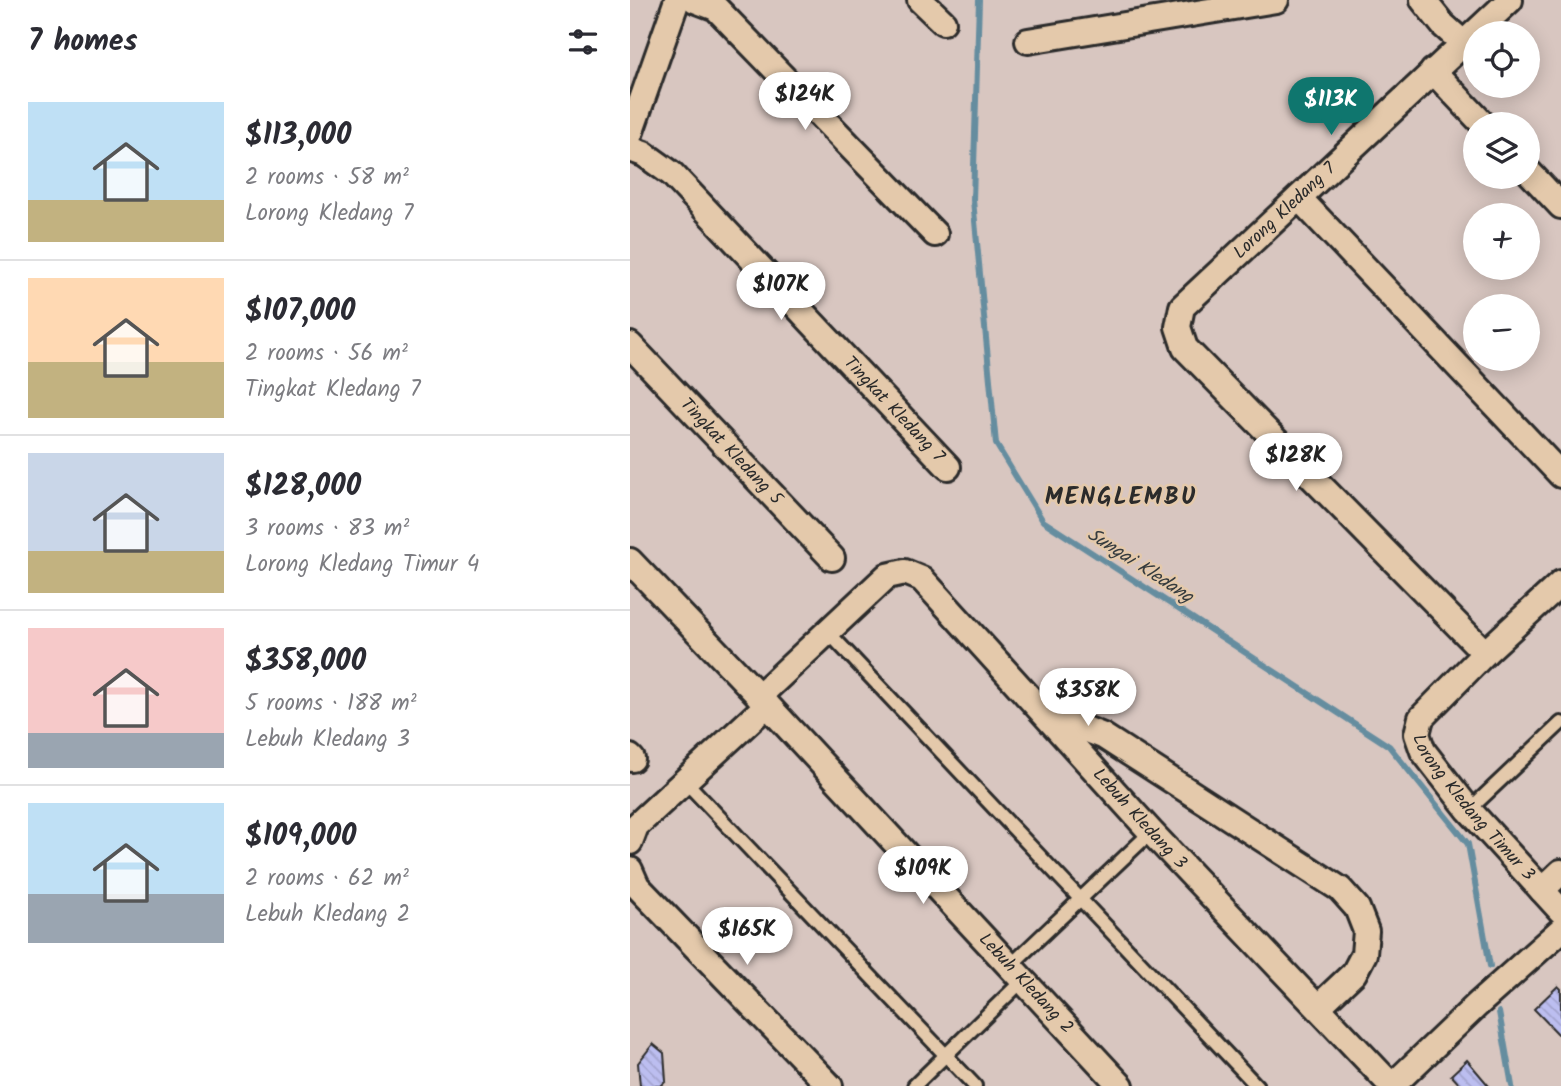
<!DOCTYPE html>
<html lang="en">
<head>
<meta charset="utf-8">
<style>
  body { margin:0; font-family:Kalam,sans-serif; background:#f2f2f3; color:#2b2b33; height:100vh; display:flex; flex-direction:column; font-size:26px; white-space:nowrap }
  * { box-sizing:border-box; margin:0 }
  p { font-size:23px; color:#7c7c81 }
  .icon { flex:none; width:38px; height:38px; fill:none; stroke:currentColor; stroke-width:2; stroke-linecap:round; stroke-linejoin:round }
  .map { position:relative; flex:1; overflow:hidden }
  .side { display:flex; flex-direction:column; background:#fff; width:630px }
  .side>* { flex:none }
  .controls { position:absolute; left:833px; top:21px; display:grid; gap:14px }
  .controls a { display:grid; place-items:center; width:77px; height:77px; border-radius:50%; background:#fff; box-shadow:0 4px 18px #0003; font-size:35px }
  .price { position:absolute; translate:-50% -60px; padding:0 16px; border-radius:24px; background:#fff; color:#222; font-size:23px; line-height:46px; filter:drop-shadow(0 2px 4px #0008) }
  .price::after { content:''; position:absolute; left:50%; top:42px; width:21px; height:16px; margin-left:-10px; background:inherit; clip-path:polygon(0 0,100% 0,50% 100%) }
  .price.active { background:#0f766e; color:#fff }
  ul { padding:0; list-style:none }
  li { display:flex; align-items:center; gap:21px; height:175px; padding:0 28px }
  li+li { border-top:2px solid #e1e1e2 }
  li span { display:grid; place-items:center; flex:none; width:196px; height:140px; border-radius:0px; color:#555 }
  li>.icon { margin-inline-start:auto }
  span .icon { width:84px; height:84px; fill:#fffc; stroke-width:1 }
  li b { font-size:30px }
  h2 { display:flex; justify-content:space-between; align-items:center; height:84px; padding:0 28px; font-size:30px }
  main { display:flex; flex:1; min-height:0 }
  .map>svg:first-child { display:block }
  .lines { fill:none; stroke-linecap:round; stroke-linejoin:round }
  .stream { stroke:#658d9f; stroke-width:6 }
  .building { fill:url(#building-back-hatch); stroke:#2b2b2b; stroke-width:2 }
  .lane-casing { stroke:#2b2b2b; stroke-width:18 }
  .street-casing { stroke:#2b2b2b; stroke-width:30 }
  .lane { stroke:#e4c9ab; stroke-width:12 }
  .street { stroke:#e4c9ab; stroke-width:24 }
  .labels { text-anchor:middle; dominant-baseline:central; stroke-width:5; stroke-linejoin:round; paint-order:stroke }
  .street-label { font-size:18px; fill:#2b2b2b; stroke:#e4c9ab }
  .water-label { font-size:19px; font-style:italic; fill:#353b3e; stroke:#e4c9ab }
  .district-label { font-size:24px; font-weight:bold; letter-spacing:2px; fill:#2b2b2b; stroke:#e4c9ab }
</style>
</head>
<body>
<main>
<section class="side">
<h2>7 homes<svg class="icon" aria-label="filters" viewBox="0 0 24 24"><path d="M4 7h16M4 17h16"/><circle cx="9" cy="7" r="2"/><circle cx="15" cy="17" r="2"/></svg></h2>
<ul>
<li><span style="background:linear-gradient(#bfe0f5 70%,#c2b280 0)"><svg class="icon" aria-label="home" viewBox="0 0 24 24"><path d="M3 11l9-7 9 7M6 9v11h12V9"/></svg></span><div><b>$113,000</b><p>2 rooms · 58 m²</p><p>Lorong Kledang 7</p></div></li>
<li><span style="background:linear-gradient(#ffd9b3 60%,#c2b280 0)"><svg class="icon" aria-label="home" viewBox="0 0 24 24"><path d="M3 11l9-7 9 7M6 9v11h12V9"/></svg></span><div><b>$107,000</b><p>2 rooms · 56 m²</p><p>Tingkat Kledang 7</p></div></li>
<li><span style="background:linear-gradient(#c9d6e8 70%,#c2b280 0)"><svg class="icon" aria-label="home" viewBox="0 0 24 24"><path d="M3 11l9-7 9 7M6 9v11h12V9"/></svg></span><div><b>$128,000</b><p>3 rooms · 83 m²</p><p>Lorong Kledang Timur 4</p></div></li>
<li><span style="background:linear-gradient(#f6c9c9 75%,#9aa5b1 0)"><svg class="icon" aria-label="home" viewBox="0 0 24 24"><path d="M3 11l9-7 9 7M6 9v11h12V9"/></svg></span><div><b>$358,000</b><p>5 rooms · 188 m²</p><p>Lebuh Kledang 3</p></div></li>
<li><span style="background:linear-gradient(#bfe0f5 65%,#9aa5b1 0)"><svg class="icon" aria-label="home" viewBox="0 0 24 24"><path d="M3 11l9-7 9 7M6 9v11h12V9"/></svg></span><div><b>$109,000</b><p>2 rooms · 62 m²</p><p>Lebuh Kledang 2</p></div></li>
</ul>
</section>
<div class="map">
<svg width="931" height="1086" viewBox="0 0 931 1086">
  <defs>
    <pattern id="building-back-hatch" width="6" height="6" patternUnits="userSpaceOnUse" patternTransform="scale(1.75)"><rect width="6" height="6" fill="#bcbef0"/><path d="M-1 5l2 2M0 0l6 6M5-1l2 2" fill="none" stroke="#a2a3ce"/></pattern>
  </defs>
  <rect width="100%" height="100%" fill="#d8c6c0"/>
  <filter id="ink" filterUnits="userSpaceOnUse"><feTurbulence type="fractalNoise" baseFrequency=".0143" numOctaves="2"/><feDisplacementMap in="SourceGraphic" scale="14" xChannelSelector="R" yChannelSelector="G"/><feConvolveMatrix kernelMatrix="1 2 1 2 8 2 1 2 1" color-interpolation-filters="sRGB"/></filter>
  <g filter="url(#ink)">
    <g class="lines">
      <g class="stream">
        <polyline points="349,0 343,200 366,444 413,521 759,746 838,844 860,966"/>
        <polyline points="869,1012 882,1086"/>
      </g>
    </g>
    <g class="building">
      <polygon points="928,986 931,989 931,1037 904,1009"/>
      <polygon points="23,1044 34,1053 36,1081 31,1086 10,1086 8,1063"/>
      <polygon points="837,1060 859,1086 831,1086 821,1075"/>
    </g>
    <g class="lines">
      <g class="lane-casing">
        <g id="lane">
          <polyline points="198,632 627,1086"/>
          <polyline points="55,781 345,1086"/>
          <polyline points="839,810 931,723"/>
          <polyline points="380,966 521,832"/>
          <polyline points="284,1086 393,980"/>
        </g>
      </g>
      <g class="street-casing">
        <g id="street">
          <polyline points="65,0 86,8 305,234"/>
          <polyline points="290,0 313,22"/>
          <polyline points="793,0 813,25 833,43"/>
          <polyline points="398,41 646,0"/>
          <polyline points="803,71 853,124"/>
          <polyline points="0,134 47,0"/>
          <path id="s1" d="M0,149L14,154L42,174L318,467"/>
          <polyline points="898,171 931,206"/>
          <polyline points="669,198 931,475"/>
          <path id="s2" d="M0,345L202,558"/>
          <path id="s3" d="M0,561L129,696L491,1086"/>
          <path id="s4" d="M931,583L855,653L791,718L787,734L793,751L839,810L931,911"/>
          <path id="s5" d="M855,653L555,348L548,327L552,307L880,0"/>
          <path id="s6" d="M129,696L257,576L275,572L292,579L521,832L762,1086"/>
          <polyline points="428,728 445,725 473,736 710,889 727,908 736,931 734,954 724,973 688,1007"/>
          <polyline points="0,757 2,759"/>
          <polyline points="0,842 6,826 137,705"/>
          <polyline points="0,870 7,886 200,1086"/>
          <polyline points="912,890 931,872"/>
          <polyline points="762,1086 847,1005 931,930"/>
        </g>
      </g>
      <use href="#lane" class="lane"/>
      <use href="#street" class="street"/>
    </g>
  </g>
  <g class="labels">
    <g class="street-label">
      <text stroke="none"><textPath href="#s5" startOffset="611">Lorong Kledang 7</textPath></text>
      <text stroke="none"><textPath href="#s1" startOffset="373">Tingkat Kledang 7</textPath></text>
      <text stroke="none"><textPath href="#s2" startOffset="147">Tingkat Kledang 5</textPath></text>
      <text stroke="none"><textPath href="#s4" startOffset="304">Lorong Kledang Timur 3</textPath></text>
      <text stroke="none"><textPath href="#s6" startOffset="536">Lebuh Kledang 3</textPath></text>
      <text stroke="none"><textPath href="#s3" startOffset="579">Lebuh Kledang 2</textPath></text>
    </g>
    <g class="water-label">
      <text transform="translate(510 566) rotate(33)">Sungai Kledang</text>
    </g>
    <g class="district-label">
      <text x="491" y="497">MENGLEMBU</text>
    </g>
  </g>
</svg>
<div class="controls">
<a><svg class="icon" aria-label="locate" viewBox="0 0 24 24"><circle cx="12" cy="12" r="6"/><path d="M12 2v4M12 18v4M2 12h4M18 12h4"/></svg></a>
<a><svg class="icon" aria-label="layers" viewBox="0 0 24 24"><path d="M12 4l9 5-9 5-9-5zM3 14l9 5 9-5"/></svg></a>
<a>+</a>
<a>−</a>
</div>
<b class="price" style="left:175px;top:132px">$124K</b>
<b class="price active" style="left:701px;top:137px">$113K</b>
<b class="price" style="left:151px;top:322px">$107K</b>
<b class="price" style="left:666px;top:493px">$128K</b>
<b class="price" style="left:458px;top:728px">$358K</b>
<b class="price" style="left:293px;top:906px">$109K</b>
<b class="price" style="left:117px;top:967px">$165K</b>
</div>
</main>
</body>
</html>
